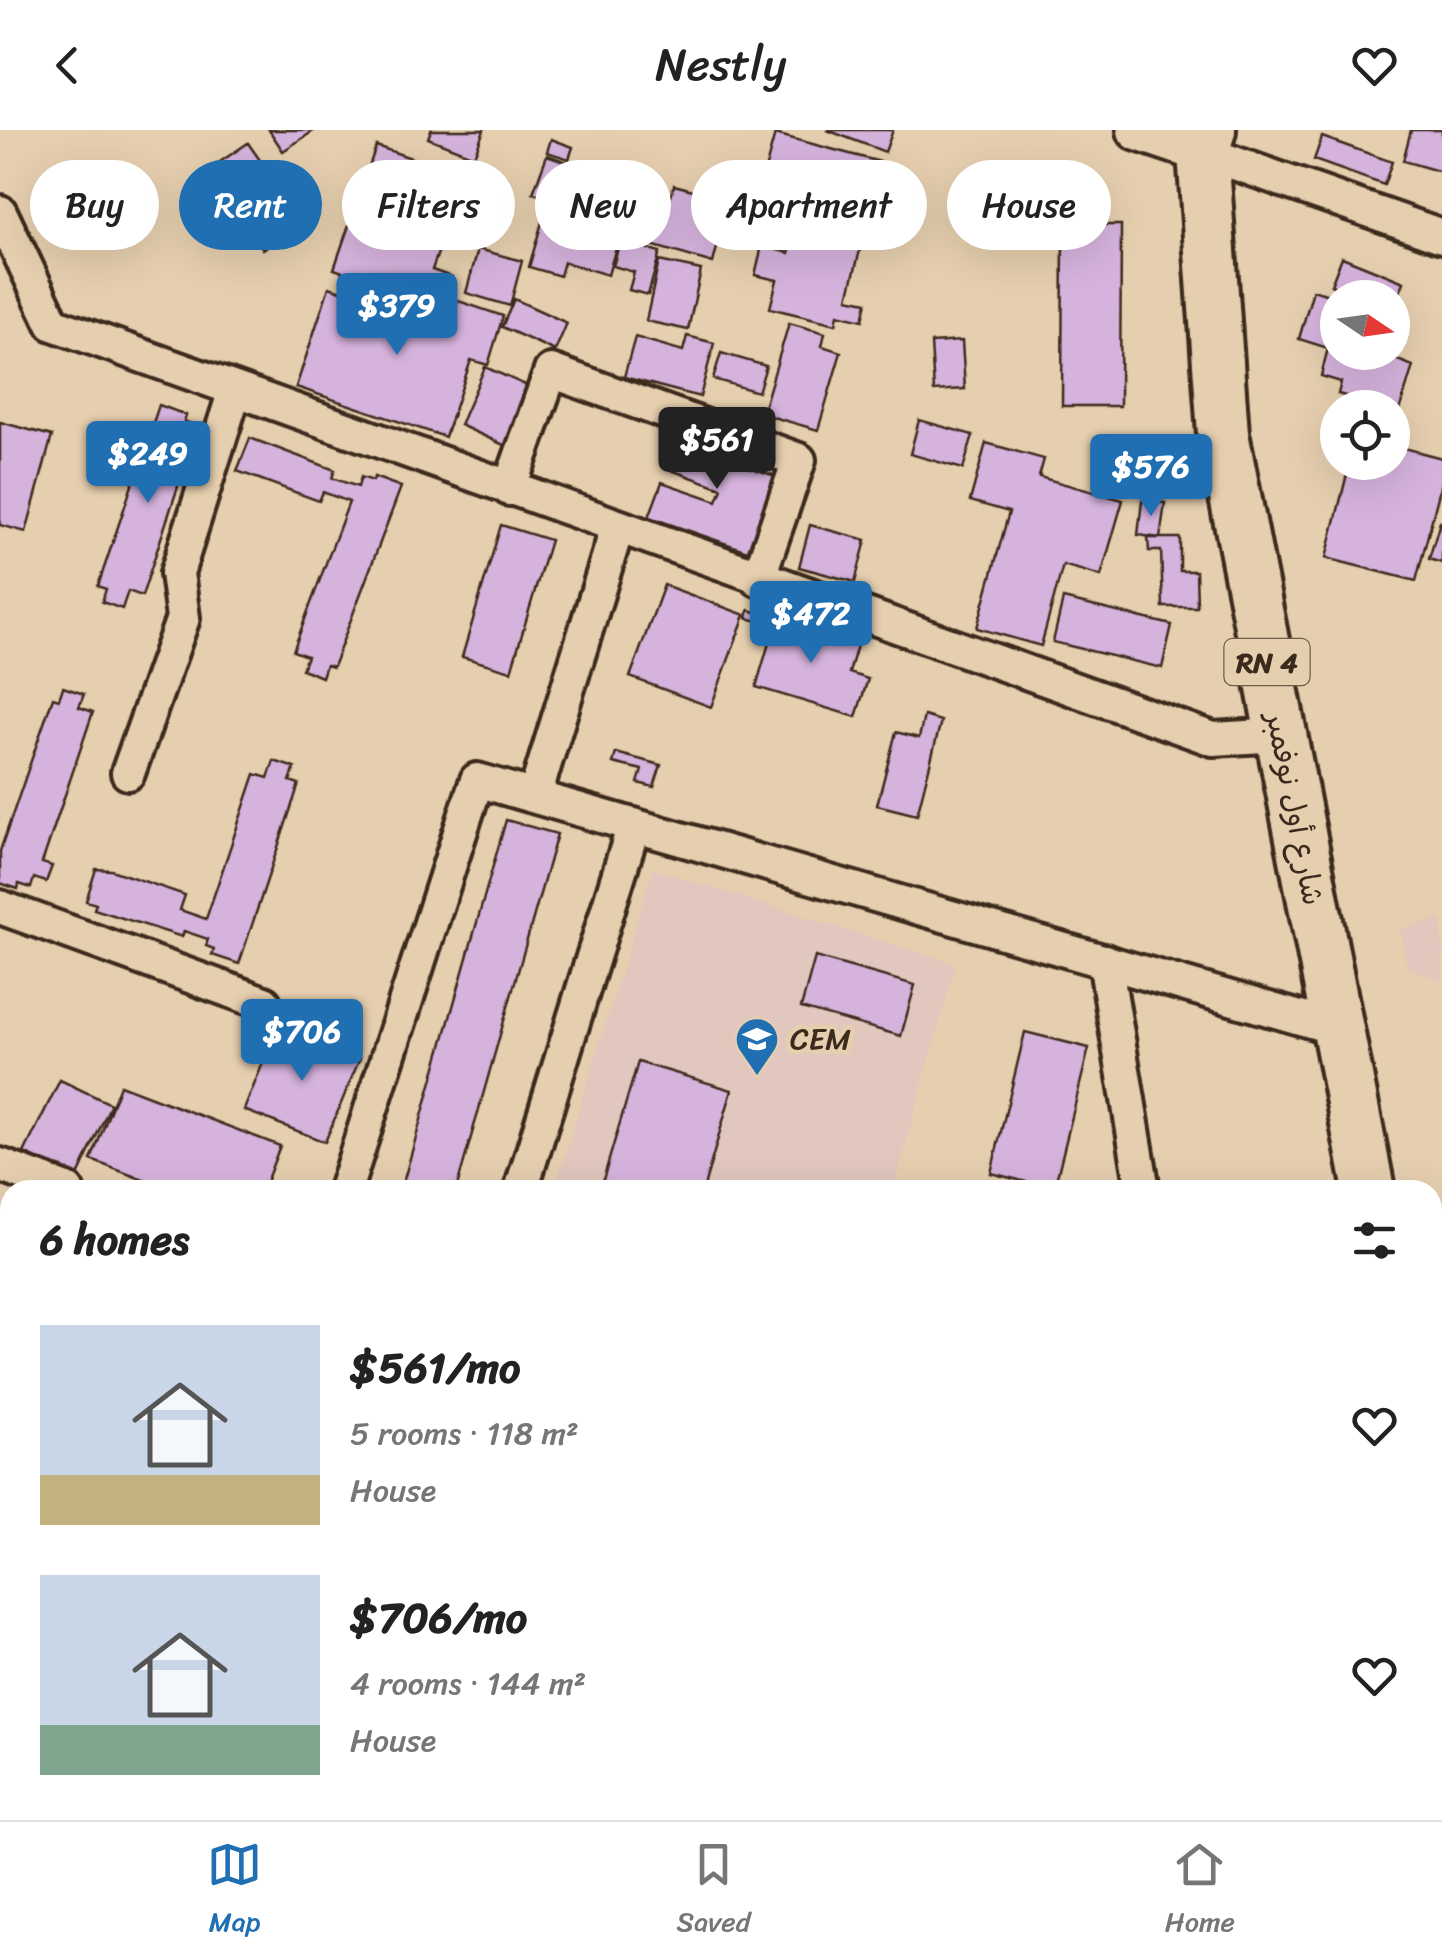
<!DOCTYPE html>
<html lang="en">
<head>
<meta charset="utf-8">
<style>
  body { margin:0; font-family:Sriracha,"Playpen Sans Arabic",sans-serif; background:#f2f2f2; color:#222; height:100vh; display:flex; flex-direction:column; font-size:38px; white-space:nowrap }
  * { box-sizing:border-box; margin:0 }
  p { font-size:32px; color:#767676 }
  .icon { flex:none; width:55px; height:55px; fill:none; stroke:currentColor; stroke-width:2; stroke-linecap:round; stroke-linejoin:round }
  .map { position:relative; flex:1; overflow:hidden }
  .panel { position:absolute; left:0px; top:1050px; width:1442px; height:640px; display:flex; flex-direction:column; background:#fff; border-radius:30px 30px 0 0; box-shadow:0 10px 40px #0002 }
  .panel>* { flex:none }
  .banner { position:absolute; left:30px; top:30px; width:1382px; height:90px; display:flex; gap:20px }
  .needle { width:65px; rotate:103deg }
  .buttons { position:absolute; left:1320px; top:150px; display:grid; gap:20px }
  .buttons a { display:grid; place-items:center; width:90px; height:90px; border-radius:50%; background:#fff; box-shadow:0 10px 40px #0002; font-size:50px }
  .price { position:absolute; translate:-50% -85px; padding:0 22px; border-radius:10px; background:#1f6fb2; color:#fff; font-size:32px; line-height:65px; filter:drop-shadow(0 2px 5px #0008) }
  .price::after { content:''; position:absolute; left:50%; top:60px; width:30px; height:22px; margin-left:-15px; background:inherit; clip-path:polygon(0 0,100% 0,50% 100%) }
  .price.active { background:#222; color:#fff }
  ul { padding:0; list-style:none }
  li { display:flex; align-items:center; gap:30px; height:250px; padding:0 40px }
  li span { display:grid; place-items:center; flex:none; width:280px; height:200px; border-radius:0px; color:#555 }
  li>.icon { margin-inline-start:auto }
  span .icon { width:120px; height:120px; fill:#fffc; stroke-width:1 }
  li b { font-size:42px }
  h2 { display:flex; justify-content:space-between; align-items:center; height:120px; padding:0 40px; font-size:42px }
  .pill { padding:0 35px; border-radius:45px; background:#fff; box-shadow:0 10px 40px #0002; font-size:35px; line-height:90px }
  .pill.active { background:#1f6fb2; color:#fff }
  header { display:flex; justify-content:space-between; align-items:center; height:130px; padding:0 40px; background:#fff; font-size:45px; font-weight:600 }
  .tab-bar { display:flex; justify-content:space-around; align-items:center; height:140px; border-top:2px solid #e0e0e0; background:#fff; font-size:28px; color:#767676 }
  .tab-bar a { display:grid; justify-items:center; gap:5px }
  .tab-bar .active { color:#1f6fb2 }
  .map>svg:first-child { display:block }
  .built { fill:#e1c7bd }
  .building { fill:#d6b3dd; stroke:#3b2a1e; stroke-width:2.5 }
  .lines { fill:none; stroke-linecap:round; stroke-linejoin:round }
  .minor-casing { stroke:#3b2a1e; stroke-width:40 }
  .tertiary-casing { stroke:#3b2a1e; stroke-width:48 }
  .primary-casing { stroke:#3b2a1e; stroke-width:58 }
  .minor { stroke:#e6cfaf; stroke-width:32 }
  .tertiary { stroke:#e6cfaf; stroke-width:40 }
  .primary { stroke:#e6cfaf; stroke-width:50 }
  .labels { text-anchor:middle; dominant-baseline:central; stroke-width:9; stroke-linejoin:round; paint-order:stroke }
  .shield { fill:#e6cfaf; stroke:#6e5c4a; stroke-width:2.5 }
  .shield-label { font-size:28px; font-weight:bold; fill:#3b2a1e }
  .street-label { font-size:30px; fill:#3b2a1e; stroke:#e6cfaf }
  .poi-label { font-size:30px; fill:#3b2a1e; stroke:#e6cfaf; text-anchor:start }
</style>
</head>
<body>
<header><svg class="icon" aria-label="back" viewBox="0 0 24 24"><path d="M15 5l-7 7 7 7"/></svg>Nestly<svg class="icon" aria-label="heart" viewBox="0 0 24 24"><path d="M12 20l-8-8c-3-5 5-10 8-4 3-6 11-1 8 4z"/></svg></header>
<div class="map">
<svg width="1442" height="1690" viewBox="0 0 1442 1690">
  <rect width="100%" height="100%" fill="#e6cfaf"/>
  <filter id="ink" filterUnits="userSpaceOnUse"><feTurbulence type="fractalNoise" baseFrequency=".01" numOctaves="2"/><feDisplacementMap in="SourceGraphic" scale="20" xChannelSelector="R" yChannelSelector="G"/><feConvolveMatrix kernelMatrix="1 2 1 2 8 2 1 2 1" color-interpolation-filters="sRGB"/></filter>
  <g filter="url(#ink)">
    <g class="built">
      <polygon points="653,739 956,834 893,1060 554,1060"/>
      <polygon points="1442,788 1442,851 1407,837 1400,800"/>
    </g>
    <g class="building">
      <polygon points="269,0 315,0 283,21"/>
      <polygon points="431,0 484,0 474,26 428,8"/>
      <polygon points="827,0 893,0 885,22"/>
      <polygon points="1411,0 1442,0 1442,42 1403,31"/>
      <polygon points="775,4 880,32 871,68 765,40"/>
      <polygon points="1322,7 1392,32 1384,55 1314,30"/>
      <polygon points="551,9 573,17 569,29 547,22"/>
      <polygon points="248,13 303,92 263,119 208,40"/>
      <polygon points="376,16 476,50 462,93 450,88 432,140 452,147 442,176 334,139"/>
      <polygon points="547,25 590,40 577,78 533,63"/>
      <polygon points="674,55 712,65 708,78 726,83 713,133 644,113 650,90 663,94"/>
      <polygon points="812,62 868,78 861,103 834,96 838,84 808,75"/>
      <polygon points="546,78 621,100 608,145 564,132 560,146 529,137"/>
      <polygon points="1063,95 1121,95 1120,276 1062,276"/>
      <polygon points="796,99 861,116 848,168 867,172 863,190 838,184 836,194 770,178 777,150 755,145 762,116 789,123"/>
      <polygon points="620,111 660,122 648,165 629,160 634,142 613,136"/>
      <polygon points="478,119 522,131 510,176 466,163"/>
      <polygon points="1342,127 1404,152 1393,180 1392,168 1361,168 1331,155"/>
      <polygon points="659,131 701,140 688,200 646,191"/>
      <polygon points="329,157 439,193 447,167 503,186 488,235 471,230 445,307 296,257"/>
      <polygon points="1313,160 1338,168 1338,222 1377,222 1413,236 1399,281 1338,264 1341,252 1321,246 1328,218 1299,209"/>
      <polygon points="514,169 567,193 555,221 502,197"/>
      <polygon points="789,193 825,203 822,216 841,222 818,300 762,284"/>
      <polygon points="687,206 714,213 700,267 624,247 635,207 683,221"/>
      <polygon points="962,211 965,259 934,261 931,213"/>
      <polygon points="721,223 766,236 758,262 713,249"/>
      <polygon points="485,237 532,258 506,316 460,295"/>
      <polygon points="159,275 186,285 184,291 192,294 190,301 205,306 199,323 190,320 142,466 128,461 122,479 102,472 106,459 98,456"/>
      <polygon points="919,290 973,305 963,339 910,324"/>
      <polygon points="0,292 52,306 26,402 0,395"/>
      <polygon points="680,295 747,318 742,335 782,348 756,424 649,387 662,352 717,371 722,358 665,338"/>
      <polygon points="250,308 335,340 332,348 358,357 361,347 373,351 374,347 401,357 333,537 326,535 322,547 302,539 307,526 293,521 349,372 323,362 319,371 237,341"/>
      <polygon points="986,313 1044,329 1039,347 1123,370 1101,446 1063,435 1041,516 977,498 1009,382 970,371"/>
      <polygon points="1392,315 1442,328 1442,351 1416,451 1326,428 1350,332 1392,332"/>
      <polygon points="1142,371 1165,373 1160,408 1138,405"/>
      <polygon points="1440,392 1442,393 1442,433 1429,429"/>
      <polygon points="501,395 550,410 511,541 462,527"/>
      <polygon points="810,395 866,410 855,452 799,437"/>
      <polygon points="1148,408 1180,408 1180,441 1196,441 1197,477 1163,477 1161,421 1149,421"/>
      <polygon points="664,455 745,485 711,577 630,547"/>
      <polygon points="1063,469 1172,495 1162,538 1053,512"/>
      <polygon points="749,480 858,512 849,543 868,549 856,587 756,557 774,496 747,488"/>
      <polygon points="63,557 84,564 79,577 93,582 42,733 52,736 46,752 34,748 31,758 19,754 18,759 0,753 0,721 53,567 59,569"/>
      <polygon points="924,586 941,591 917,685 877,675 896,602 919,608"/>
      <polygon points="616,623 661,635 654,657 638,653 642,640 613,633"/>
      <polygon points="274,631 295,638 290,651 299,654 239,834 212,825 214,819 206,816 208,809 184,801 182,807 94,779 96,774 86,771 96,739 111,740 185,765 180,780 206,789 255,644 268,648"/>
      <polygon points="506,690 557,704 456,1060 401,1060"/>
      <polygon points="815,827 915,855 901,906 801,878"/>
      <polygon points="278,895 360,928 325,1012 244,980"/>
      <polygon points="1025,902 1089,918 1054,1059 991,1043"/>
      <polygon points="638,932 732,960 703,1060 600,1060"/>
      <polygon points="60,950 111,974 77,1048 24,1023"/>
      <polygon points="120,955 280,1016 263,1060 140,1060 144,1050 91,1030"/>
    </g>
    <g class="lines">
      <g class="minor-casing">
        <g id="minor">
          <polyline points="1203,22 1442,106"/>
          <polyline points="0,82 53,194 1213,609 1281,605"/>
          <polyline points="509,359 551,241 799,330 758,449"/>
          <polyline points="128,643 183,488 177,443 235,260"/>
          <polyline points="535,665 617,399"/>
          <polyline points="0,777 264,873"/>
          <polyline points="1105,831 1143,1060"/>
          <polyline points="0,1035 67,1060"/>
          <polyline points="345,1060 477,650 1338,899"/>
          <polyline points="521,1060 634,695"/>
          <polyline points="1432,1563 1442,1567"/>
        </g>
      </g>
      <g class="tertiary-casing">
        <polyline id="tertiary" points="1138,0 1203,22"/>
      </g>
      <g class="primary-casing">
        <g id="primary">
          <polyline points="1210,0 1203,22 1223,304 1369,1060"/>
          <polyline points="1432,1386 1442,1435"/>
        </g>
      </g>
      <use href="#minor" class="minor"/>
      <use href="#tertiary" class="tertiary"/>
      <use href="#primary" class="primary"/>
    </g>
  </g>
  <defs>
    <g id="school-pin" transform="scale(2.25)"><path d="M0 17L-7.5 6A9.5 9.5 0 1 1 7.5 6Z" fill="#1f6fb2" stroke="#e6cfaf"/><path d="M0-5L7-2L0 1L-7-2ZM-4 1L0 2.5L4 1V4Q0 6-4 4Z" fill="#fff"/></g>
  </defs>
  <g fill-rule="evenodd">
    <use href="#school-pin" x="757" y="909"/>
  </g>
  <g class="labels">
    <rect class="shield" x="1224.5" y="509" width="85" height="46" rx="8"/>
    <g class="shield-label">
      <text x="1267" y="532">RN 4</text>
    </g>
    <g class="street-label">
      <text transform="translate(1295 679) rotate(79)">شارع أول نوفمبر</text>
    </g>
    <g class="poi-label">
      <text x="790" y="909">CEM</text>
    </g>
  </g>
</svg>
<div class="buttons">
<a><svg class="needle" viewBox="-14 -14 28 28"><path d="M0-13l5 13h-10z" fill="#e53935"/><path d="M0 13l5-13h-10z" fill="#767676"/></svg></a>
<a><svg class="icon" aria-label="locate" viewBox="0 0 24 24"><circle cx="12" cy="12" r="6"/><path d="M12 2v4M12 18v4M2 12h4M18 12h4"/></svg></a>
</div>
<b class="price" style="left:397px;top:228px">$379</b>
<b class="price active" style="left:717px;top:362px">$561</b>
<b class="price" style="left:148px;top:376px">$249</b>
<b class="price" style="left:1151px;top:389px">$576</b>
<b class="price" style="left:811px;top:536px">$472</b>
<b class="price" style="left:302px;top:954px">$706</b>
<div class="banner">
<a class="pill">Buy</a>
<a class="pill active">Rent</a>
<a class="pill">Filters</a>
<a class="pill">New</a>
<a class="pill">Apartment</a>
<a class="pill">House</a>
</div>
<section class="panel">
<h2>6 homes<svg class="icon" aria-label="filters" viewBox="0 0 24 24"><path d="M4 7h16M4 17h16"/><circle cx="9" cy="7" r="2"/><circle cx="15" cy="17" r="2"/></svg></h2>
<ul>
<li><span style="background:linear-gradient(#c9d6e8 75%,#c2b280 0)"><svg class="icon" aria-label="home" viewBox="0 0 24 24"><path d="M3 11l9-7 9 7M6 9v11h12V9"/></svg></span><div><b>$561/mo</b><p>5 rooms · 118 m²</p><p>House</p></div><svg class="icon" aria-label="heart" viewBox="0 0 24 24"><path d="M12 20l-8-8c-3-5 5-10 8-4 3-6 11-1 8 4z"/></svg></li>
<li><span style="background:linear-gradient(#c9d6e8 75%,#7fa58c 0)"><svg class="icon" aria-label="home" viewBox="0 0 24 24"><path d="M3 11l9-7 9 7M6 9v11h12V9"/></svg></span><div><b>$706/mo</b><p>4 rooms · 144 m²</p><p>House</p></div><svg class="icon" aria-label="heart" viewBox="0 0 24 24"><path d="M12 20l-8-8c-3-5 5-10 8-4 3-6 11-1 8 4z"/></svg></li>
</ul>
</section>
</div>
<nav class="tab-bar">
<a class="active"><svg class="icon" aria-label="map" viewBox="0 0 24 24"><path d="M3 6l6-2 6 2 6-2v14l-6 2-6-2-6 2zM9 4v14M15 6v14"/></svg>Map</a>
<a><svg class="icon" aria-label="saved" viewBox="0 0 24 24"><path d="M7 4h10v16l-5-4-5 4z"/></svg>Saved</a>
<a><svg class="icon" aria-label="home" viewBox="0 0 24 24"><path d="M3 11l9-7 9 7M6 9v11h12V9"/></svg>Home</a>
</nav>
</body>
</html>
